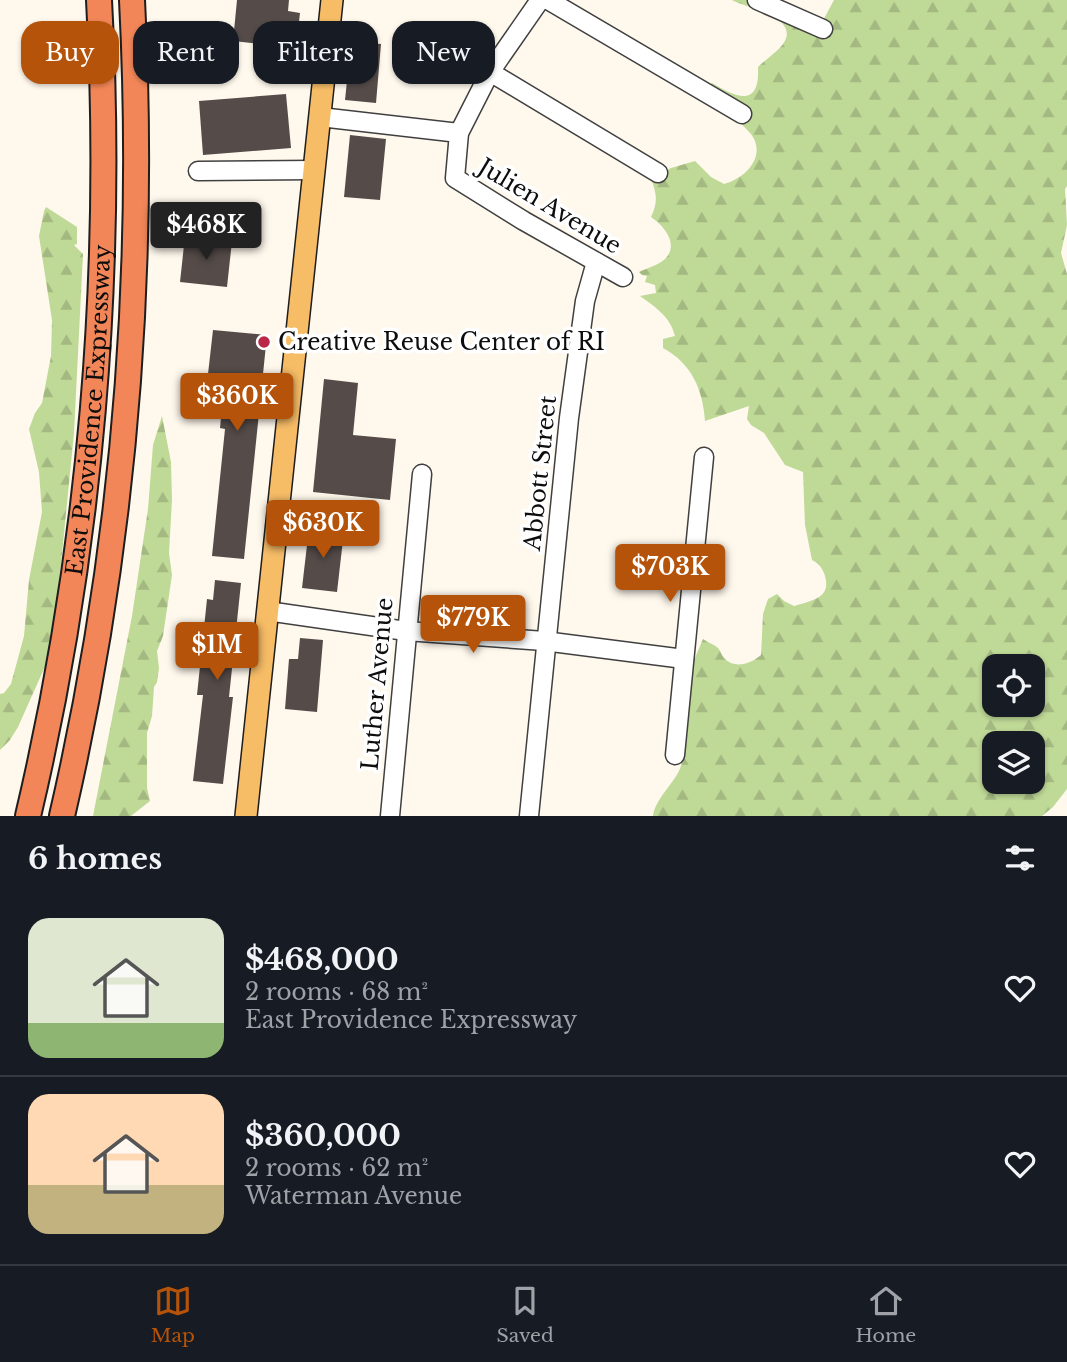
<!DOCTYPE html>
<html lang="en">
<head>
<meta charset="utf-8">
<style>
  body { margin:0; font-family:"Libre Baskerville",serif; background:#242831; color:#f1f3f6; height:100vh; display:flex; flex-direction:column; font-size:26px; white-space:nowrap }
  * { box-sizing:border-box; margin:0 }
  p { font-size:23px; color:#9ea1a6 }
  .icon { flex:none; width:38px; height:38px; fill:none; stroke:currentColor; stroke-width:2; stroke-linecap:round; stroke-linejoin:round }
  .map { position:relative; height:816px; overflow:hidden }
  .details { display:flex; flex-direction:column; background:#171b24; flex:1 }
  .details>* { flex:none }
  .top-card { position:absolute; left:21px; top:21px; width:700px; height:63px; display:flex; gap:14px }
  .fabs { position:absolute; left:982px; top:654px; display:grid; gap:14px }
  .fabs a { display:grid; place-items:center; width:63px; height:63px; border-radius:14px; background:#171b24; box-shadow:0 2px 5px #0004; font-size:35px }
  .price { position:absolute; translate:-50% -60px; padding:0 16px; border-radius:7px; background:#b45309; color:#fff; font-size:23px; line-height:46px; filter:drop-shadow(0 2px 4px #0008) }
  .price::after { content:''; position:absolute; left:50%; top:42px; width:21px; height:16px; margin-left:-10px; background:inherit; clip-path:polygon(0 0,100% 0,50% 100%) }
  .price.on { background:#222; color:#fff }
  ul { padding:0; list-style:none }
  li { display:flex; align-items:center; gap:21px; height:175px; padding:0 28px }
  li+li { border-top:2px solid #363941 }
  li span { display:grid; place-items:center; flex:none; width:196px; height:140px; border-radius:21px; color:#555 }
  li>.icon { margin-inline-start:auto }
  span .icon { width:84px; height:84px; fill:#fffc; stroke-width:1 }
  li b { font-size:30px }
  h2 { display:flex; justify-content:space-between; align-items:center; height:84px; padding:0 28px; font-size:30px }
  .pill { padding:0 24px; border-radius:21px; background:#171b24; box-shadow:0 2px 5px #0004; font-size:24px; line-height:63px }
  .pill.on { background:#b45309; color:#fff }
  .tabs { display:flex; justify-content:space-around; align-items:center; height:98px; border-top:2px solid #363941; background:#171b24; font-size:19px; color:#9ea1a6 }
  .tabs a { display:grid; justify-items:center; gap:4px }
  .tabs .on { color:#b45309 }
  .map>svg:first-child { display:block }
  .forest { fill:url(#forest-firs); fill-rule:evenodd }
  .building { fill:#554c49 }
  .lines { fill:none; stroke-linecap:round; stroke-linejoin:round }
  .minor-casing { stroke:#404040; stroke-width:21 }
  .major-casing { stroke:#1e1e1e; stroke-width:24 }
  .highway-casing { stroke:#1e1e1e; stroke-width:28 }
  .minor { stroke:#fff; stroke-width:18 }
  .major { stroke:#f6bc66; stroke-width:21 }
  .highway { stroke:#f28658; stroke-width:24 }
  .poi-dot { fill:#bb2746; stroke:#fff; stroke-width:2.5 }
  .labels { text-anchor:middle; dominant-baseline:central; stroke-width:7; stroke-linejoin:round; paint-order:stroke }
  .street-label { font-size:23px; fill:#0d0d0d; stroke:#fff }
  .poi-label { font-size:23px; fill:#0d0d0d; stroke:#fff; text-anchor:start }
</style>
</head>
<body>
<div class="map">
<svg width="1067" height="816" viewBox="0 0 1067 816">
  <defs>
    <pattern id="forest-firs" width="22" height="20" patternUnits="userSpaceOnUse" patternTransform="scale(1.75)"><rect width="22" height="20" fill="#bfd997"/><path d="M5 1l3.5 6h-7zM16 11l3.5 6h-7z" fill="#a3b981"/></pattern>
  </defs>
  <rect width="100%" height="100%" fill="#fff8ed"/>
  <g class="forest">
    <path d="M732,0H761L820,26L834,0H1067V186L1065,189L1067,225L1061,253L1067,274V789L1053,807L1042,816H653C655,800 672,785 679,771C683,762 684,752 686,743L678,739L692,665L703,639C708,643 714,644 718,648C719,649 723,657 724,658C735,670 752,663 761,655L763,614L768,599L777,594L784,601L794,606C813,600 833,598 824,573C821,566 818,563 812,560L805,525L803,472L785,465L764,433L751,425L747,419L749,406L705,421C703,389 691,363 663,348V339L675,336C670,316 655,307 640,296L656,293L655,285L645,282L647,276L642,275L639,272C647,268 659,265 665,259C680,244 663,225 651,217C658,202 657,194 651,179L671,168L695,161L711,177L724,184C746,178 767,156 751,134L706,87L712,83C737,98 760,108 758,67C765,60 777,52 783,44C802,17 745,8 732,0ZM994,667H1032V705H994ZM994,744H1032V782H994Z"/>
    <polygon points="46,207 77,227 77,244 74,245 83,254 74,433 56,614 47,662 18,727 10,740 0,750 0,694 4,693 11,684 24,636 29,580 42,512 39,472 29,429 35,413 42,403 51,356 52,320 39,236 44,211"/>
    <polygon points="162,416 171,462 172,500 169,553 172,575 163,636 157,651 159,668 157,682 154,687 152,716 147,733 147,788 150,801 131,816 93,816 132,616 148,509 153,445"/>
  </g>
  <g class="building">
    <polygon points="237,0 289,0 288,11 300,13 296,48 233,41"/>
    <polygon points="351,42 381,44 376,103 345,100"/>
    <polygon points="286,94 291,148 203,155 199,101"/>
    <polygon points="350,135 386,139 380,200 344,197"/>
    <polygon points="185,236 232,241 227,287 180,282"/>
    <polygon points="213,330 267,335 244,559 212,556 225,429 220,428 225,376 208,374"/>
    <polygon points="324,379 358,383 353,435 396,439 390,500 313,492"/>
    <polygon points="309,528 344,531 337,592 302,588"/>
    <polygon points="215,580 241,583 229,697 233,697 223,784 193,781 203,695 197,695 207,599 213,600"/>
    <polygon points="300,638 323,640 317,712 285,709 289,659 298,659"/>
  </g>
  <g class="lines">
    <g class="minor-casing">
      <g id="minor">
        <polyline points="540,0 490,72 459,133 455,178 524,221 623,277"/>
        <polyline points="548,0 742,114"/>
        <polyline points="757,0 823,29"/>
        <polyline points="490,72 658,173"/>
        <polyline points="320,117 459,133"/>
        <polyline points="198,171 314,170"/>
        <polyline points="267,611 406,631 544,641 684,659"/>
        <polyline points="675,755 704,457"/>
        <polyline points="390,816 422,474"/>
        <polyline points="529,816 569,418 585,301 596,262"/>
      </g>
    </g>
    <g class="major-casing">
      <polyline id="major" points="246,816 332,0"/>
    </g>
    <g class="highway-casing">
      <g id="highway">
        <path id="s1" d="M28,816C91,550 114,273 99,0"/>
        <path d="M62,816C124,549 146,274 132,0"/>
      </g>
    </g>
    <use href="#minor" class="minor"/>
    <use href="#major" class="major"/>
    <use href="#highway" class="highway"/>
  </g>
  <circle class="poi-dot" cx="264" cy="342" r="7"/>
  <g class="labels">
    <g class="street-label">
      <text transform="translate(550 206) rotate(31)">Julien Avenue</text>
      <text stroke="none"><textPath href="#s1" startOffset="411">East Providence Expressway</textPath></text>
      <text transform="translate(540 473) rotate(-84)">Abbott Street</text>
      <text transform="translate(377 684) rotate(-85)">Luther Avenue</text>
    </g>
    <g class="poi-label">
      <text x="278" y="342">Creative Reuse Center of RI</text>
    </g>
  </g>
</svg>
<div class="fabs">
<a><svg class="icon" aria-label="locate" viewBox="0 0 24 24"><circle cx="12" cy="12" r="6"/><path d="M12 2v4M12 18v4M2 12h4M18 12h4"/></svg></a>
<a><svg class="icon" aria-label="layers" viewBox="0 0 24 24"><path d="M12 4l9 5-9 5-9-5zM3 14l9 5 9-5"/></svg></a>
</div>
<b class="price on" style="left:206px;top:262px">$468K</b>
<b class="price" style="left:237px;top:433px">$360K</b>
<b class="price" style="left:323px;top:560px">$630K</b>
<b class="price" style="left:670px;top:604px">$703K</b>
<b class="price" style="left:473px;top:655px">$779K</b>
<b class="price" style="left:217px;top:682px">$1M</b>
<div class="top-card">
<a class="pill on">Buy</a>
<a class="pill">Rent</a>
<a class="pill">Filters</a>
<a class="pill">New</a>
</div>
</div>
<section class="details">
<h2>6 homes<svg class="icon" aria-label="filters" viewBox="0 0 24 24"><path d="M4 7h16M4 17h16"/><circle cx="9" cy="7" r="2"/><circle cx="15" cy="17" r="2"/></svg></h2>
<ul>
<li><span style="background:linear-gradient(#dfe7d0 75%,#8fb573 0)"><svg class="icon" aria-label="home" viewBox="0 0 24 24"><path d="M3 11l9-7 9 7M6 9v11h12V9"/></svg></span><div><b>$468,000</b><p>2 rooms · 68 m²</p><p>East Providence Expressway</p></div><svg class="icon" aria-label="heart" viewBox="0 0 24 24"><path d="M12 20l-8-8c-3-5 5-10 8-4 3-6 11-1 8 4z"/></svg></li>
<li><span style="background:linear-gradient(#ffd9b3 65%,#c2b280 0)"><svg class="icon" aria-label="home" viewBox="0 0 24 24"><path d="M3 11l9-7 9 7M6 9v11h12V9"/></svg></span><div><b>$360,000</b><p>2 rooms · 62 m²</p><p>Waterman Avenue</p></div><svg class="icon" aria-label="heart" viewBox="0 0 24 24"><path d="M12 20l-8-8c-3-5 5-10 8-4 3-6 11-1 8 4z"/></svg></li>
</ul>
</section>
<nav class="tabs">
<a class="on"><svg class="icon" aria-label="map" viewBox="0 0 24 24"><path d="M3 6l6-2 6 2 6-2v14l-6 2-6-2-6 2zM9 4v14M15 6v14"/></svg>Map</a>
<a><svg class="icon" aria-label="saved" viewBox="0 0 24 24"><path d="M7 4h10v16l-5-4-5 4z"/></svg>Saved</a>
<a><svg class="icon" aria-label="home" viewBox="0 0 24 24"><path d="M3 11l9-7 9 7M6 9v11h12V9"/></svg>Home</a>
</nav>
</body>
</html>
